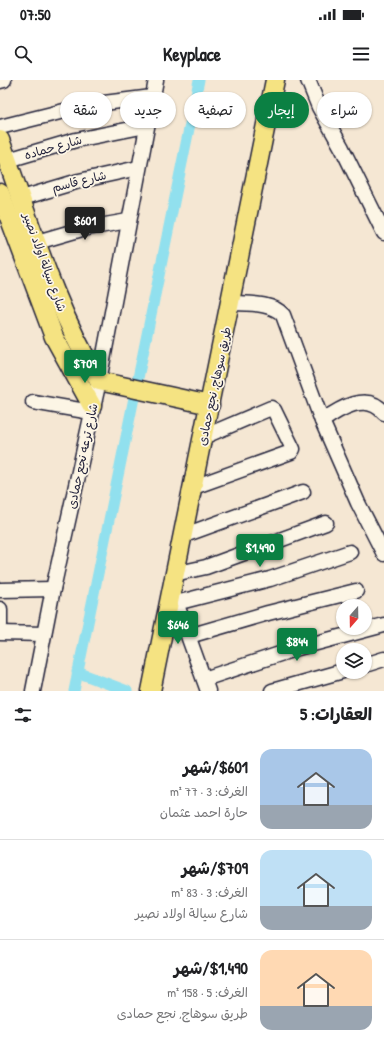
<!DOCTYPE html>
<html lang="ar">
<head>
<meta charset="utf-8">
<style>
  body { margin:0; font-family:"Patrick Hand","Playpen Sans Arabic",sans-serif; background:#f2f2f2; color:#202124; direction:rtl; height:100vh; display:flex; flex-direction:column; font-size:15px; white-space:nowrap }
  * { box-sizing:border-box; margin:0 }
  p { font-size:13px; color:#757577 }
  .icon { flex:none; width:22px; height:22px; fill:none; stroke:currentColor; stroke-width:2; stroke-linecap:round; stroke-linejoin:round }
  .map { position:relative; height:611px; overflow:hidden; direction:ltr }
  .side { display:flex; flex-direction:column; background:#fff; flex:1 }
  .side>* { flex:none }
  .top-card { position:absolute; left:12px; top:12px; width:360px; height:36px; direction:rtl; display:flex; gap:8px }
  .needle { width:26px; rotate:200deg }
  .fabs { position:absolute; left:336px; top:519px; display:grid; gap:8px }
  .fabs a { display:grid; place-items:center; width:36px; height:36px; border-radius:50%; background:#fff; box-shadow:0 1px 3px #0004; font-size:20px }
  .price { position:absolute; translate:-50% -34px; padding:0 9px; border-radius:4px; background:#0b8043; color:#fff; font-size:13px; line-height:26px; filter:drop-shadow(0 1px 2px #0008) }
  .price::after { content:''; position:absolute; left:50%; top:24px; width:12px; height:9px; margin-left:-6px; background:inherit; clip-path:polygon(0 0,100% 0,50% 100%) }
  .price.active { background:#222; color:#fff }
  ul { padding:0; list-style:none }
  li { display:flex; align-items:center; gap:12px; height:100px; padding:0 12px }
  li+li { border-top:1px solid #e0e0e0 }
  li span { display:grid; place-items:center; flex:none; width:112px; height:80px; border-radius:12px; color:#555 }
  li>.icon { margin-inline-start:auto }
  span .icon { width:48px; height:48px; fill:#fffc; stroke-width:1 }
  li b { font-size:17px }
  h2 { display:flex; justify-content:space-between; align-items:center; height:48px; padding:0 12px; font-size:17px }
  .tag { padding:0 14px; border-radius:18px; background:#fff; box-shadow:0 1px 3px #0004; font-size:14px; line-height:36px }
  .tag.active { background:#0b8043; color:#fff }
  .status { display:flex; justify-content:space-between; align-items:center; height:28px; padding:0 20px; background:#fff; direction:ltr }
  .status svg { height:11px; fill:currentColor }
  header { display:flex; justify-content:space-between; align-items:center; height:52px; padding:0 12px; background:#fff; font-size:18px; font-weight:700 }
  .map>svg:first-child { display:block }
  .lines { fill:none; stroke-linecap:round; stroke-linejoin:round }
  .canal { stroke:#91e0ee; stroke-width:11 }
  .minor-casing { stroke:#22223b; stroke-width:17 }
  .major-casing { stroke:#22223b; stroke-width:21 }
  .minor { stroke:#fcf5e5; stroke-width:14 }
  .major { stroke:#f5e382; stroke-width:18 }
  .labels { text-anchor:middle; dominant-baseline:central; stroke-width:3.5; stroke-linejoin:round; paint-order:stroke }
  .street-label { font-size:12px; fill:#22223b; stroke:#fcf5e5 }
</style>
</head>
<body>
<div class="status"><b>07:50</b><svg viewBox="0 0 49 12"><path d="M0 12V9h3v3zM5 12V6h3v6zM10 12V3h3v9zM15 12V0h3v12zM26 1h20v11H26zM47 4h2v5h-2z"/></svg></div>
<header><svg class="icon" aria-label="menu" viewBox="0 0 24 24"><path d="M4 6h16M4 12h16M4 18h16"/></svg>Keyplace<svg class="icon" aria-label="search" viewBox="0 0 24 24"><circle cx="10" cy="10" r="6"/><path d="M15 15l6 6"/></svg></header>
<div class="map">
<svg width="384" height="611" viewBox="0 0 384 611">
  <rect width="100%" height="100%" fill="#f5e7d3"/>
  <filter id="ink" filterUnits="userSpaceOnUse"><feTurbulence type="fractalNoise" baseFrequency=".025" numOctaves="2"/><feDisplacementMap in="SourceGraphic" scale="8" xChannelSelector="R" yChannelSelector="G"/><feConvolveMatrix kernelMatrix="1 2 1 2 8 2 1 2 1" color-interpolation-filters="sRGB"/></filter>
  <g filter="url(#ink)">
    <g class="lines">
      <g class="canal">
        <polyline points="77,592 127,611"/>
        <polyline points="74,611 199,0"/>
      </g>
      <g class="minor-casing">
        <g id="minor">
          <polyline points="308,0 319,27 342,68 384,153"/>
          <polyline points="0,1 4,0"/>
          <polyline points="0,47 88,25 152,17"/>
          <polyline points="8,80 76,60 146,46"/>
          <polyline points="22,118 79,101 138,88"/>
          <polyline points="37,162 82,149 128,141"/>
          <path d="M231,223C247,224 272,222 283,235L322,341L358,423L384,474"/>
          <polyline points="33,322 91,332"/>
          <path d="M322,341C339,329 367,311 384,333"/>
          <polyline points="191,408 291,372 293,369 274,330 271,328 203,357"/>
          <polyline points="182,456 303,412"/>
          <polyline points="174,494 206,487 326,443"/>
          <polyline points="0,510 53,509"/>
          <polyline points="173,514 208,611"/>
          <polyline points="176,523 270,499 350,472"/>
          <polyline points="0,529 0,545"/>
          <polyline points="0,553 44,554"/>
          <polyline points="189,556 268,533 356,511"/>
          <polyline points="365,585 384,579"/>
          <polyline points="204,599 298,568 384,545"/>
          <polyline points="33,611 53,509 99,301 156,0"/>
          <polyline points="272,611 343,591"/>
        </g>
      </g>
      <g class="major-casing">
        <g id="major">
          <path d="M0,60C30,141 54,227 99,301L210,325"/>
          <polyline points="0,113 54,257 92,326"/>
          <polyline points="151,611 275,0"/>
        </g>
      </g>
      <use href="#minor" class="minor"/>
      <use href="#major" class="major"/>
    </g>
  </g>
  <g class="labels">
    <g class="street-label">
      <text transform="translate(53 67) rotate(-16)">شارع حماده</text>
      <text transform="translate(79 101) rotate(-14)">شارع قاسم</text>
      <text transform="translate(45 182) rotate(70)">شارع سيالة اولاد نصير</text>
      <text transform="translate(214 306) rotate(-78)">طريق سوهاج, نجع حمادى</text>
      <text transform="translate(82 376) rotate(-78)">شارع ترعه نجع حمادى</text>
    </g>
  </g>
</svg>
<div class="fabs">
<a><svg class="needle" viewBox="-14 -14 28 28"><path d="M0-13l5 13h-10z" fill="#e53935"/><path d="M0 13l5-13h-10z" fill="#757577"/></svg></a>
<a><svg class="icon" aria-label="layers" viewBox="0 0 24 24"><path d="M12 4l9 5-9 5-9-5zM3 14l9 5 9-5"/></svg></a>
</div>
<b class="price active" style="left:85px;top:161px">$601</b>
<b class="price" style="left:85px;top:304px">$709</b>
<b class="price" style="left:260px;top:488px">$1,490</b>
<b class="price" style="left:178px;top:565px">$646</b>
<b class="price" style="left:297px;top:582px">$844</b>
<div class="top-card">
<a class="tag">شراء</a>
<a class="tag active">إيجار</a>
<a class="tag">تصفية</a>
<a class="tag">جديد</a>
<a class="tag">شقة</a>
</div>
</div>
<section class="side">
<h2>العقارات: 5<svg class="icon" aria-label="filters" viewBox="0 0 24 24"><path d="M4 7h16M4 17h16"/><circle cx="9" cy="7" r="2"/><circle cx="15" cy="17" r="2"/></svg></h2>
<ul>
<li><span style="background:linear-gradient(#a9c7e8 70%,#9aa5b1 0)"><svg class="icon" aria-label="home" viewBox="0 0 24 24"><path d="M3 11l9-7 9 7M6 9v11h12V9"/></svg></span><div><b>$601/شهر</b><p>الغرف: 3 · 77 m²</p><p>حارة احمد عثمان</p></div></li>
<li><span style="background:linear-gradient(#bfe0f5 70%,#9aa5b1 0)"><svg class="icon" aria-label="home" viewBox="0 0 24 24"><path d="M3 11l9-7 9 7M6 9v11h12V9"/></svg></span><div><b>$709/شهر</b><p>الغرف: 3 · 83 m²</p><p>شارع سيالة اولاد نصير</p></div></li>
<li><span style="background:linear-gradient(#ffd9b3 70%,#9aa5b1 0)"><svg class="icon" aria-label="home" viewBox="0 0 24 24"><path d="M3 11l9-7 9 7M6 9v11h12V9"/></svg></span><div><b>$1,490/شهر</b><p>الغرف: 5 · 158 m²</p><p>طريق سوهاج, نجع حمادى</p></div></li>
</ul>
</section>
</body>
</html>
